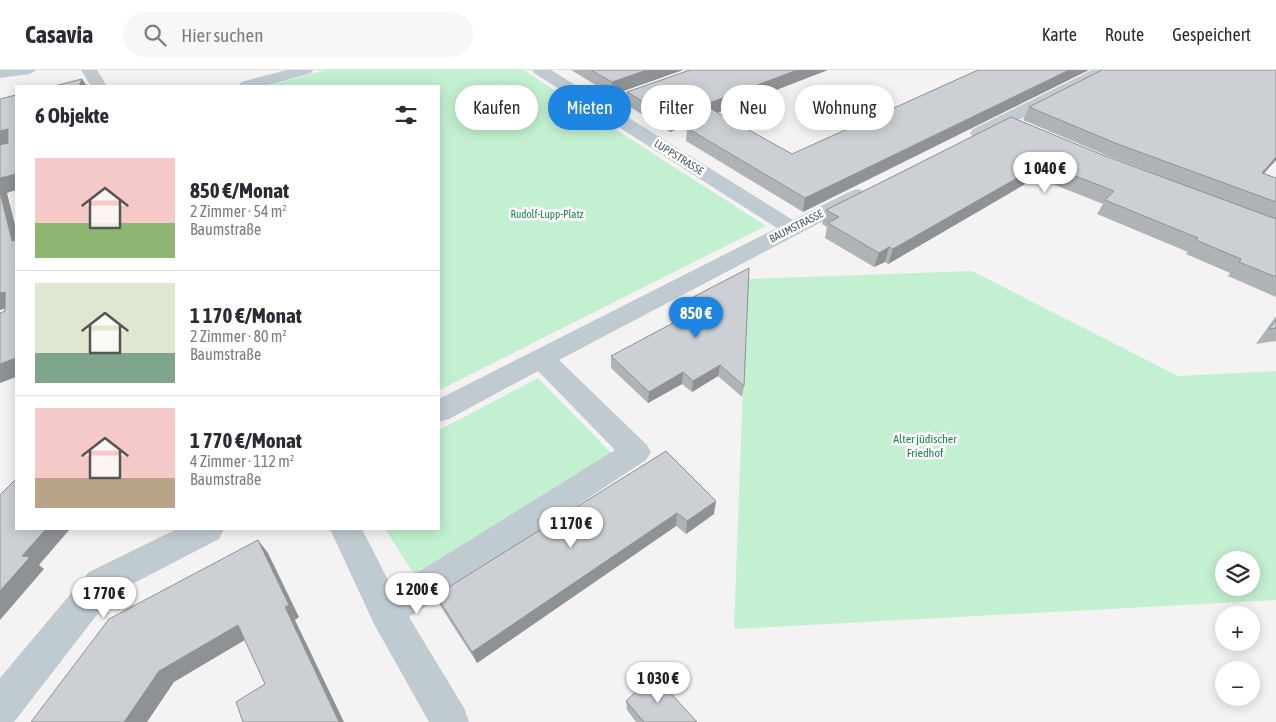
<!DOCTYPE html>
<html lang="de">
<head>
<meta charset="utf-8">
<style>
  body { margin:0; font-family:"Asap Condensed",sans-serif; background:#f7f7f7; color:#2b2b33; height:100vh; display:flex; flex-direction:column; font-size:19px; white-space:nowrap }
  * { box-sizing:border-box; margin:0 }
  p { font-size:16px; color:#7c7c81 }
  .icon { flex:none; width:28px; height:28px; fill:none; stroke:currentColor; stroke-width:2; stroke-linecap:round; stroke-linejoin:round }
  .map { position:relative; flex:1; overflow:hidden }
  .side { position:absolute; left:15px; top:15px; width:425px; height:445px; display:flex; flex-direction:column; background:#fff; border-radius:0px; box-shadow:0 2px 12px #0003 }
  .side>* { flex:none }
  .banner { position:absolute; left:455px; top:15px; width:475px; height:45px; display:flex; gap:10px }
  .tools { position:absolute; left:1215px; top:481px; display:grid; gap:10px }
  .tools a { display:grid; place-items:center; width:45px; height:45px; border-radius:50%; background:#fff; box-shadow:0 2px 12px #0003; font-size:25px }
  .price { position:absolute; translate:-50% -42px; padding:0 11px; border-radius:18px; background:#fff; color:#222; font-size:16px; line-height:32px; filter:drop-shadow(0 1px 2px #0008) }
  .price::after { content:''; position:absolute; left:50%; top:30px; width:15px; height:11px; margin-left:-8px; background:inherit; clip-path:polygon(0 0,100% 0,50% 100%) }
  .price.selected { background:#1e85e3; color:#fff }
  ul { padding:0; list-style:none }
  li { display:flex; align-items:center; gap:15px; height:125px; padding:0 20px }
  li+li { border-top:1px solid #e1e1e2 }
  li span { display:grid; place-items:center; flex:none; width:140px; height:100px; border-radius:0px; color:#555 }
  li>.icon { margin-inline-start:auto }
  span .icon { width:60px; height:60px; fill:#fffc; stroke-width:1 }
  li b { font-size:21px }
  h2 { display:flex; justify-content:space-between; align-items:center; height:60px; padding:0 20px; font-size:21px }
  .pill { padding:0 18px; border-radius:22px; background:#fff; box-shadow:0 2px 12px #0003; font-size:18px; line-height:45px }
  .pill.selected { background:#1e85e3; color:#fff }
  header { display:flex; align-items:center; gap:30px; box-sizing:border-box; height:70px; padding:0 25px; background:#fff; border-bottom:1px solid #e1e1e2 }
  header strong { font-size:24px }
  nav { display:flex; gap:28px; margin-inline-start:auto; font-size:18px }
  .search { width:350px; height:45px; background:#f7f7f7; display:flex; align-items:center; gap:12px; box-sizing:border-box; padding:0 18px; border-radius:28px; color:#7c7c81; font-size:19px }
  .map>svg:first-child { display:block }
  .green { fill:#c3f0d0; fill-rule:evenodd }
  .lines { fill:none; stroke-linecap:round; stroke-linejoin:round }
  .lane { fill:#c0cbd1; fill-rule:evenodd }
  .street { fill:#c0cbd1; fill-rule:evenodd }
  .wall { fill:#afb3b6 }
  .shaded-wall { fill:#8f9294 }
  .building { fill:#ccd0d4; stroke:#8f9294 }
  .labels { text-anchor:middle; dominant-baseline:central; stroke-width:5; stroke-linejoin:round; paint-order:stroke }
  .far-street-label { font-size:11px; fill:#4a5760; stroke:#fff }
  .far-park-label { font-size:11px; fill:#198245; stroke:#fff }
  .park-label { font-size:12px; fill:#198245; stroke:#fff }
</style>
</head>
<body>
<header>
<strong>Casavia</strong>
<div class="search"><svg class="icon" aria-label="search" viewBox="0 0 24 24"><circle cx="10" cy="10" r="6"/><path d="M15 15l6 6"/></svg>Hier suchen</div>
<nav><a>Karte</a><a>Route</a><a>Gespeichert</a></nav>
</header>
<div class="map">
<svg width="1276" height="652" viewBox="0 0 1276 652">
  <rect width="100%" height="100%" fill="#f4f2f2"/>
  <g class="green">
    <polygon points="325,0 523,0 766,156 439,320 439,16 266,16"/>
    <path d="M972,201L1178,306L1276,301V530L734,559L747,209ZM1224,490H1251V518H1224Z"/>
    <polygon points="538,308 611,383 414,504 385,459 439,459 439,360"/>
  </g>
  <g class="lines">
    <polygon class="lane" points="0,0 36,0 30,4 0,8"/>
    <g class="street">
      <polygon points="81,0 97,0 107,16 91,16"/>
      <polygon points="287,0 313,0 311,3 265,16 239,16 241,12"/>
      <polygon points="532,0 551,0 601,31 689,0 713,0 711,3 613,38 793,150 851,121 858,119 865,121 868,125 865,129 559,290 646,374 651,382 646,390 409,547 464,638 469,652 429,652 374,554 330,459 362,459 392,518 615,380 538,301 449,349 439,352 439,329 777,158 534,3"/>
      <polygon points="1092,0 1113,0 1111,3 985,67 979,68 973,67 970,63 973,59"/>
      <polygon points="177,459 224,459 219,469 113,524 14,652 0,652 0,608 89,502"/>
    </g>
  </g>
  <g class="wall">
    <polygon points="571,0 683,0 612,25"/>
    <polygon points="978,0 803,142 686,71 687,58 689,54 670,62 627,35 627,22 718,43 792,84"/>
    <polygon points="1276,0 1276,90 1264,103 1276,108 1276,227 1228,206 1230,203 1186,184 1188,182 1097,144 1103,134 1040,109 1035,112 1032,110 888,194 885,192 874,197 825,168 827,157 822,154 826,140 1100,84 1166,108 1108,86 1023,50 1029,37"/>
    <polygon points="749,198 744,316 742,327 718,306 692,322 682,314 648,333 611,298 611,286 679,250 675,247 676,236"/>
    <polygon points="1276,246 1276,271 1256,274"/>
    <polygon points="666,381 714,444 686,464 676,456 477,593 441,537 436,525"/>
    <polygon points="626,631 697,652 636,652 627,640"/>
  </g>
  <g class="shaded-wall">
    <polygon points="647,0 683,0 612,25 612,12"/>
    <polygon points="797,0 828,0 704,48 704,35"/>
    <polygon points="1069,0 1089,0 803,142 805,128"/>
    <polygon points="82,9 87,16 79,16"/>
    <polygon points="699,37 698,51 670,62 670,48"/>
    <polygon points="8,59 16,70 0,76 0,61"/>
    <polygon points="1276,87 1276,90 1252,117 1262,103"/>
    <polygon points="1047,95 1040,109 1035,112 1042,98"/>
    <polygon points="1038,96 1032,110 888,194 893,179"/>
    <polygon points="16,104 16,120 7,123 16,159 16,177 12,171 0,122 0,108"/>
    <polygon points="889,177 885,192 874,197 879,183"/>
    <polygon points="5,222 16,236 0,240 0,223"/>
    <polygon points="16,288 16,307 0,313 0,294"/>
    <polygon points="720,295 718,306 692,322 693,311"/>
    <polygon points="683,302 682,314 648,333 649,322"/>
    <polygon points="716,431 714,444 686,464 687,451"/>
    <polygon points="677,443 676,456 477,593 472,582"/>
    <polygon points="46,459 70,459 39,495 44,499 0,550 0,521 22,486"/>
    <polygon points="258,470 268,483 299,547 295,550 344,652 339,652 285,537"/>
    <polygon points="238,555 250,567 174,612 147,652 124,652 159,601"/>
  </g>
  <g class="building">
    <polygon points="591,0 647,0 612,12"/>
    <polygon points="690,0 797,0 704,35 792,84 978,0 1069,0 805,128 687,58 699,37 670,48 627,22"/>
    <polygon points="1102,0 1276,0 1276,87 1262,103 1276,108 1276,132 1115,73 1029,37"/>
    <polygon points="82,9 79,16 54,16"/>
    <polygon points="16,25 16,104 0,108 0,75 8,73 8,59 0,61 0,29"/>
    <polygon points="1011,47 1100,84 1276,149 1276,207 1239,192 1241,189 1196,170 1198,168 1105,130 1114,121 1047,95 1042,98 1038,96 893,179 889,177 879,183 828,153 839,147 826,140"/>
    <polygon points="0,122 12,171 16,170 16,288 0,294 0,243 5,241 5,222 0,223"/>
    <polygon points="749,198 744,316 720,295 693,311 683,302 649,322 611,286 688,245 676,236"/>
    <polygon points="1276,250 1276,258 1269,259"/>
    <polygon points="666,381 716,431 687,451 677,443 472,582 436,525"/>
    <polygon points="16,409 16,459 46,459 22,486 30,487 0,521 0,425"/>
    <polygon points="258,470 289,535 285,537 339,652 243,652 236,632 265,614 238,555 159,601 124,652 31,652 109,549"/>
    <polygon points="654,605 697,652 644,652 626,631"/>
  </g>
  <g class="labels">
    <g class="far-street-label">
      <text transform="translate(679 87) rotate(32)">LUPPSTRASSE</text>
      <text transform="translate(796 156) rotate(-27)">BAUMSTRASSE</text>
    </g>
    <g class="far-park-label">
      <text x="547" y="144">Rudolf-Lupp-Platz</text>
    </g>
    <g class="park-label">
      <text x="925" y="369">Alter jüdischer<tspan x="925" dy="14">Friedhof</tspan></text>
    </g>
  </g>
</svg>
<div class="tools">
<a><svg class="icon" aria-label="layers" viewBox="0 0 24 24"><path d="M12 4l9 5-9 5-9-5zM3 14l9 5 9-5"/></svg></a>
<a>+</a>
<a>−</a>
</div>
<b class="price" style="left:1045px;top:124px">1 040 €</b>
<b class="price selected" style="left:696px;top:269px">850 €</b>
<b class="price" style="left:571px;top:479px">1 170 €</b>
<b class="price" style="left:417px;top:545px">1 200 €</b>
<b class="price" style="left:104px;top:549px">1 770 €</b>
<b class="price" style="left:658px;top:634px">1 030 €</b>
<div class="banner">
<a class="pill">Kaufen</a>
<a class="pill selected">Mieten</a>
<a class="pill">Filter</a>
<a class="pill">Neu</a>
<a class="pill">Wohnung</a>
</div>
<section class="side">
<h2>6 Objekte<svg class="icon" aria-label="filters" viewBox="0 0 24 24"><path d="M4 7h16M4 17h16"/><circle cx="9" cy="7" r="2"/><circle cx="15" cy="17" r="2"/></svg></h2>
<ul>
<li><span style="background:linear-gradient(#f6c9c9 65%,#8fb573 0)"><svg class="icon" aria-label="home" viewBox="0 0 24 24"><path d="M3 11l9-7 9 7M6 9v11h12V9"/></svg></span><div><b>850 €/Monat</b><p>2 Zimmer · 54 m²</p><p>Baumstraße</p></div></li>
<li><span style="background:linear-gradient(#dfe7d0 70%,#7fa58c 0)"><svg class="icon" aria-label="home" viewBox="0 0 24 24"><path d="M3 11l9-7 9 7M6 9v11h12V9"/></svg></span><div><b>1 170 €/Monat</b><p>2 Zimmer · 80 m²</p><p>Baumstraße</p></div></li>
<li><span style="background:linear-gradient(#f6c9c9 70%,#b9a48a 0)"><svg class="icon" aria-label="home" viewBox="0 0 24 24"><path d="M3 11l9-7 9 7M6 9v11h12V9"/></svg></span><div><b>1 770 €/Monat</b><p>4 Zimmer · 112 m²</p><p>Baumstraße</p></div></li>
</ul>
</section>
</div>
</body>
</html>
